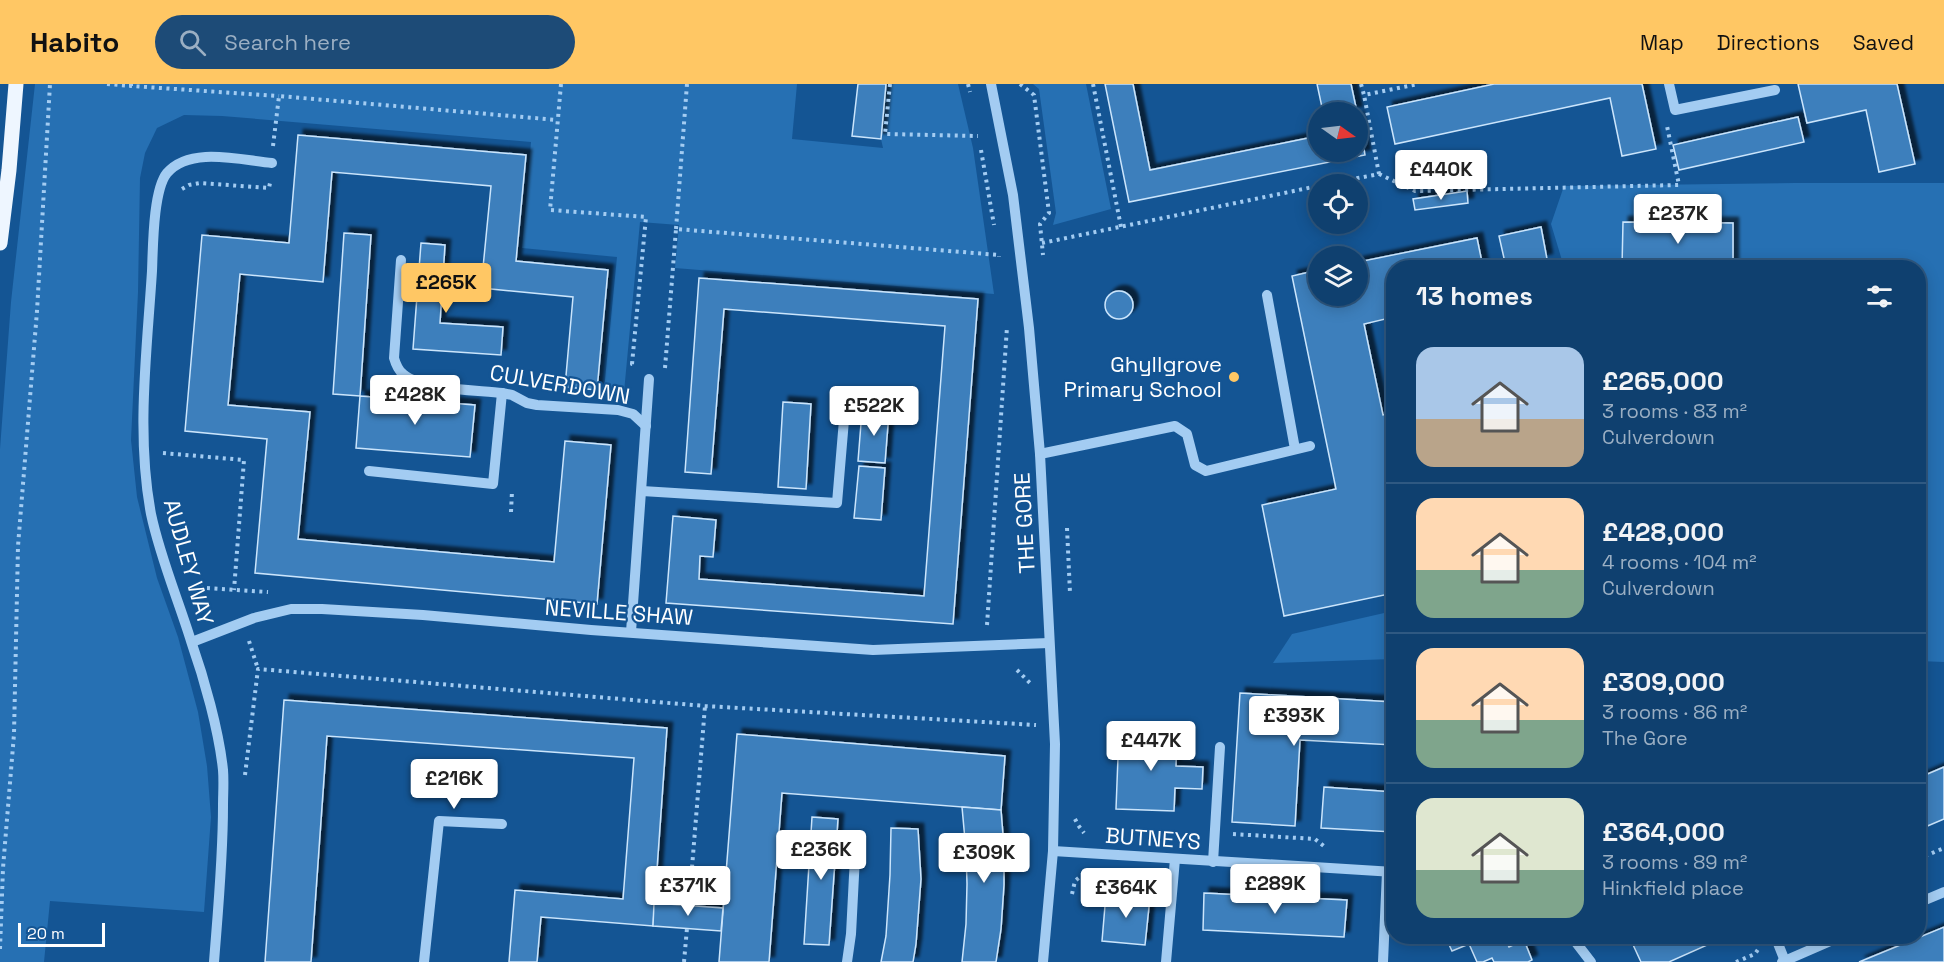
<!DOCTYPE html>
<html lang="en">
<head>
<meta charset="utf-8">
<style>
  body { margin:0; font-family:"Space Grotesk",sans-serif; background:#1d4b77; color:#f1f3f6; height:100vh; display:flex; flex-direction:column; font-size:22px; white-space:nowrap }
  * { box-sizing:border-box; margin:0 }
  p { font-size:20px; color:#9bafc3 }
  .icon { flex:none; width:33px; height:33px; fill:none; stroke:currentColor; stroke-width:2; stroke-linecap:round; stroke-linejoin:round }
  .map { position:relative; flex:1; overflow:hidden }
  .sheet { position:absolute; left:1386px; top:176px; width:540px; height:684px; display:flex; flex-direction:column; background:#0f406f; border-radius:24px; box-shadow:0 3px 15px #0003,0 0 0 2px #2f5982 }
  .sheet>* { flex:none }
  .needle { width:39px; rotate:104deg }
  .controls { position:absolute; left:1308px; top:18px; display:grid; gap:12px }
  .controls a { display:grid; place-items:center; width:60px; height:60px; border-radius:50%; background:#0f406f; box-shadow:0 3px 15px #0003,0 0 0 2px #2f5982; font-size:30px }
  .scale { position:absolute; left:18px; bottom:15px; width:87px; box-sizing:border-box; padding-left:6px; border:3px solid #fff; border-top:0; font-size:16px; line-height:21px; white-space:nowrap; color:#fff; -webkit-text-stroke:4px #145594; paint-order:stroke }
  .price { position:absolute; translate:-50% -51px; padding:0 14px; border-radius:6px; background:#fff; color:#222; font-size:20px; line-height:39px; filter:drop-shadow(0 2px 3px #0008) }
  .price::after { content:''; position:absolute; left:50%; top:36px; width:18px; height:14px; margin-left:-9px; background:inherit; clip-path:polygon(0 0,100% 0,50% 100%) }
  .price.current { background:#ffc764; color:#111 }
  ul { padding:0; list-style:none }
  li { display:flex; align-items:center; gap:18px; height:150px; padding:0 30px }
  li+li { border-top:2px solid #2f5982 }
  li span { display:grid; place-items:center; flex:none; width:168px; height:120px; border-radius:18px; color:#555 }
  li>.icon { margin-inline-start:auto }
  span .icon { width:72px; height:72px; fill:#fffc; stroke-width:1 }
  li b { font-size:26px }
  h2 { display:flex; justify-content:space-between; align-items:center; height:72px; padding:0 30px; font-size:26px }
  header { display:flex; align-items:center; gap:36px; box-sizing:border-box; height:84px; padding:0 30px; background:#ffc764; color:#111 }
  header strong { font-size:28px }
  nav { display:flex; gap:33px; margin-inline-start:auto; font-size:21px }
  .search { width:420px; height:54px; background:#1d4b77; display:flex; align-items:center; gap:15px; box-sizing:border-box; padding:0 21px; border-radius:33px; color:#9bafc3; font-size:22px }
  .map>svg:first-child { display:block }
  .green { fill:#2670b3 }
  .building { fill:#3d7fbc; stroke:#cbe5fc; stroke-width:1.5; filter:url(#shadow) }
  .lines { fill:none; stroke-linecap:round; stroke-linejoin:round }
  .path { stroke:#a3ccf2; stroke-width:4; stroke-dasharray:3 4.5; stroke-linecap:butt }
  .minor { stroke:#a3ccf2; stroke-width:10 }
  .major { stroke:#eef6ff; stroke-width:15 }
  .poi-dot { fill:#ffc764; stroke:#145594; stroke-width:2 }
  .labels { text-anchor:middle; dominant-baseline:central; stroke-width:4.5; stroke-linejoin:round; paint-order:stroke }
  .poi-label { font-size:22px; fill:#fff; stroke:#145594; text-anchor:end }
  .street-label { font-size:22px; fill:#fff; stroke:#145594 }
</style>
</head>
<body>
<header>
<strong>Habito</strong>
<div class="search"><svg class="icon" aria-label="search" viewBox="0 0 24 24"><circle cx="10" cy="10" r="6"/><path d="M15 15l6 6"/></svg>Search here</div>
<nav><a>Map</a><a>Directions</a><a>Saved</a></nav>
</header>
<div class="map">
<svg width="1944" height="878" viewBox="0 0 1944 878">
  <defs>
    <filter id="shadow"><feDropShadow dx="5.5" dy="-5.5" stdDeviation="1.5" flood-color="#0009"/></filter>
  </defs>
  <rect width="100%" height="100%" fill="#145594"/>
  <g class="green">
    <polygon points="35,0 797,0 792,55 883,64 881,55 886,0 958,0 973,64 994,210 675,184 679,141 640,138 624,308 604,306 617,173 522,164 531,58 222,32 184,31 157,44 145,69 140,94 138,208 131,356 137,413 157,494 178,553 198,628 207,682 211,733 204,828 50,817 44,878 0,878 0,365 11,218"/>
    <polygon points="1033,0 1086,0 1111,125 1053,141 1056,129 1039,5"/>
    <polygon points="1795,99 1944,99 1944,578 1919,577 1918,183 1564,183 1551,140 1564,102"/>
    <polygon points="1393,527 1393,575 1273,579 1292,550"/>
  </g>
  <g class="building">
    <polygon points="858,0 886,0 881,55 852,52"/>
    <polygon points="1105,0 1133,0 1150,86 1318,52 1318,68 1358,68 1358,31 1365,71 1129,118"/>
    <polygon points="1317,0 1351,0 1357,28 1323,28"/>
    <polygon points="1494,0 1642,0 1656,65 1622,72 1610,14 1395,60 1387,23"/>
    <polygon points="1798,0 1897,0 1915,80 1879,88 1866,26 1807,39"/>
    <polygon points="1798,33 1804,58 1679,86 1673,61"/>
    <polygon points="298,51 526,71 516,177 608,186 597,306 565,303 573,213 481,204 491,102 332,88 323,198 240,190 228,321 310,328 298,455 554,478 565,357 611,361 597,520 255,489 267,355 185,347 202,151 289,159"/>
    <polygon points="1467,107 1468,119 1415,126 1413,115"/>
    <polygon points="1623,138 1733,139 1733,183 1622,183"/>
    <polygon points="1541,143 1547,175 1506,183 1499,152"/>
    <polygon points="344,149 371,151 360,312 333,310"/>
    <polygon points="1477,154 1483,183 1394,183 1394,233 1364,240 1383,331 1394,329 1394,509 1284,532 1262,421 1336,405 1292,192 1318,186 1318,212 1358,212 1358,178"/>
    <polygon points="421,159 445,161 440,239 503,243 501,271 413,265"/>
    <polygon points="699,194 978,215 953,540 666,519 673,432 716,436 713,473 700,472 699,495 924,512 945,242 724,225 711,390 685,388"/>
    <circle cx="1119" cy="221" r="14"/>
    <polygon points="360,312 475,321 470,373 356,364"/>
    <polygon points="783,318 811,320 806,405 778,403"/>
    <polygon points="862,327 889,328 885,379 858,377"/>
    <polygon points="859,382 885,384 881,436 854,434"/>
    <polygon points="1240,609 1394,618 1394,661 1300,656 1295,742 1232,738"/>
    <polygon points="284,616 667,644 653,842 541,833 537,878 509,878 515,806 623,815 634,674 327,652 311,878 265,878"/>
    <polygon points="1119,647 1177,649 1176,682 1203,683 1202,705 1175,704 1174,727 1116,725"/>
    <polygon points="737,650 1005,672 1001,726 782,709 769,878 719,878"/>
    <polygon points="1944,683 1944,735 1918,746 1918,694"/>
    <polygon points="1324,703 1394,708 1394,748 1321,744"/>
    <polygon points="962,723 1001,726 1004,763 1004,801 1001,845 996,878 962,878 966,840 967,800 966,767"/>
    <polygon points="812,733 838,735 829,861 804,860"/>
    <polygon points="891,744 918,745 921,795 916,860 913,878 881,878 886,852 890,791"/>
    <polygon points="1204,809 1347,816 1344,853 1203,846"/>
    <polygon points="1106,810 1150,813 1145,861 1102,857"/>
    <polygon points="654,819 723,824 721,847 653,842"/>
    <polygon points="1944,843 1944,878 1859,878"/>
    <polygon points="1445,852 1504,852 1509,863 1524,856 1532,876 1528,878 1494,878 1492,874 1483,878 1477,878 1469,860 1452,867"/>
    <polygon points="1629,852 1711,852 1714,858 1669,878 1641,878"/>
  </g>
  <g class="lines">
    <g class="path">
      <polyline points="107,0 131,2"/>
      <polyline points="131,0 131,2 279,12"/>
      <polyline points="561,0 550,126 646,133 632,280 635,280"/>
      <polyline points="890,0 885,50 978,52"/>
      <polyline points="968,0 970,8"/>
      <polyline points="1020,0 1034,11 1049,129 1040,140 1043,171"/>
      <polyline points="1093,0 1121,143"/>
      <polyline points="1361,0 1364,11 1418,0"/>
      <polyline points="273,62 279,12 557,36"/>
      <polyline points="981,66 994,141"/>
      <polyline points="1379,90 1415,107 1679,101 1667,42"/>
      <polyline points="1327,100 1379,90 1364,11"/>
      <polyline points="182,105 189,101 200,99 269,104 270,99"/>
      <polyline points="676,145 687,0"/>
      <polyline points="1042,159 1318,102"/>
      <polyline points="665,284 676,145 999,171 999,173"/>
      <polyline points="163,369 244,376 234,506"/>
      <polyline points="511,428 512,407"/>
      <polyline points="1067,444 1070,509"/>
      <polyline points="192,503 268,508"/>
      <polyline points="987,541 1007,243"/>
      <polyline points="249,557 258,585"/>
      <polyline points="1017,586 1031,600"/>
      <polyline points="245,691 258,585 705,622 1036,641"/>
      <polyline points="1075,735 1078,741 1084,749"/>
      <polyline points="1233,750 1315,755 1325,763"/>
      <polyline points="1918,775 1944,764"/>
      <polyline points="1072,810 1075,797 1084,789"/>
      <polyline points="689,821 705,622"/>
      <polyline points="1601,852 1605,861"/>
      <polyline points="1860,859 1876,852"/>
      <polyline points="0,865 3,784 14,650 18,462 37,227 50,0"/>
      <polyline points="684,878 687,844"/>
      <polyline points="1736,878 1755,870 1759,864"/>
    </g>
    <g class="minor">
      <polyline points="991,0 1013,111 1029,244 1040,370 1055,660 1053,767 1043,878"/>
      <polyline points="1669,0 1675,26 1775,6"/>
      <path d="M401,176L394,274C396,281 398,286 403,290C421,306 478,306 502,309L512,311L527,319L537,321L618,326L633,330L646,342"/>
      <polyline points="1267,211 1295,365"/>
      <polyline points="1040,370 1175,342 1187,350 1195,381 1206,387 1310,362"/>
      <polyline points="369,387 493,400 502,309"/>
      <polyline points="642,407 837,419 844,336"/>
      <polyline points="631,548 649,295"/>
      <polyline points="192,558 254,534 291,525 322,525 423,531 591,546 873,566 1049,559"/>
      <polyline points="1053,767 1394,788"/>
      <polyline points="1213,778 1220,663"/>
      <polyline points="1918,819 1944,808"/>
      <polyline points="1571,852 1591,878"/>
      <polyline points="1775,852 1785,877"/>
      <path d="M214,878C218,826 223,774 223,722C223,710 224,698 223,686C219,647 204,594 191,557C178,515 160,473 151,430C136,350 147,267 152,187C153,164 153,106 167,89C190,62 240,76 272,79"/>
      <polyline points="424,878 439,737 502,740"/>
      <polyline points="847,878 851,850 856,753"/>
      <polyline points="1166,878 1175,775"/>
      <polyline points="1383,878 1387,788"/>
      <polyline points="1782,878 1842,852"/>
    </g>
    <polyline class="major" points="0,159 9,86 16,0"/>
  </g>
  <circle class="poi-dot" cx="1234" cy="293" r="6"/>
  <g class="labels">
    <g class="poi-label">
      <text x="1222" y="280">Ghyllgrove<tspan x="1222" dy="25">Primary School</tspan></text>
    </g>
    <g class="street-label">
      <text transform="translate(560 300) rotate(10)">CULVERDOWN</text>
      <text transform="translate(1024 439) rotate(-93)">THE GORE</text>
      <text transform="translate(189 478) rotate(74)">AUDLEY WAY</text>
      <text transform="translate(619 528) rotate(4)">NEVILLE SHAW</text>
      <text transform="translate(1153 754) rotate(4)">BUTNEYS</text>
    </g>
  </g>
</svg>
<div class="controls">
<a><svg class="needle" viewBox="-14 -14 28 28"><path d="M0-13l5 13h-10z" fill="#e53935"/><path d="M0 13l5-13h-10z" fill="#9bafc3"/></svg></a>
<a><svg class="icon" aria-label="locate" viewBox="0 0 24 24"><circle cx="12" cy="12" r="6"/><path d="M12 2v4M12 18v4M2 12h4M18 12h4"/></svg></a>
<a><svg class="icon" aria-label="layers" viewBox="0 0 24 24"><path d="M12 4l9 5-9 5-9-5zM3 14l9 5 9-5"/></svg></a>
</div>
<div class="scale">20 m</div>
<b class="price" style="left:1441px;top:117px">£440K</b>
<b class="price" style="left:1678px;top:161px">£237K</b>
<b class="price current" style="left:446px;top:230px">£265K</b>
<b class="price" style="left:415px;top:342px">£428K</b>
<b class="price" style="left:874px;top:353px">£522K</b>
<b class="price" style="left:1294px;top:663px">£393K</b>
<b class="price" style="left:1151px;top:688px">£447K</b>
<b class="price" style="left:454px;top:726px">£216K</b>
<b class="price" style="left:821px;top:797px">£236K</b>
<b class="price" style="left:984px;top:800px">£309K</b>
<b class="price" style="left:1275px;top:831px">£289K</b>
<b class="price" style="left:688px;top:833px">£371K</b>
<b class="price" style="left:1126px;top:835px">£364K</b>
<section class="sheet">
<h2>13 homes<svg class="icon" aria-label="filters" viewBox="0 0 24 24"><path d="M4 7h16M4 17h16"/><circle cx="9" cy="7" r="2"/><circle cx="15" cy="17" r="2"/></svg></h2>
<ul>
<li><span style="background:linear-gradient(#a9c7e8 60%,#b9a48a 0)"><svg class="icon" aria-label="home" viewBox="0 0 24 24"><path d="M3 11l9-7 9 7M6 9v11h12V9"/></svg></span><div><b>£265,000</b><p>3 rooms · 83 m²</p><p>Culverdown</p></div></li>
<li><span style="background:linear-gradient(#ffd9b3 60%,#7fa58c 0)"><svg class="icon" aria-label="home" viewBox="0 0 24 24"><path d="M3 11l9-7 9 7M6 9v11h12V9"/></svg></span><div><b>£428,000</b><p>4 rooms · 104 m²</p><p>Culverdown</p></div></li>
<li><span style="background:linear-gradient(#ffd9b3 60%,#7fa58c 0)"><svg class="icon" aria-label="home" viewBox="0 0 24 24"><path d="M3 11l9-7 9 7M6 9v11h12V9"/></svg></span><div><b>£309,000</b><p>3 rooms · 86 m²</p><p>The Gore</p></div></li>
<li><span style="background:linear-gradient(#dfe7d0 60%,#7fa58c 0)"><svg class="icon" aria-label="home" viewBox="0 0 24 24"><path d="M3 11l9-7 9 7M6 9v11h12V9"/></svg></span><div><b>£364,000</b><p>3 rooms · 89 m²</p><p>Hinkfield place</p></div></li>
</ul>
</section>
</div>
</body>
</html>
